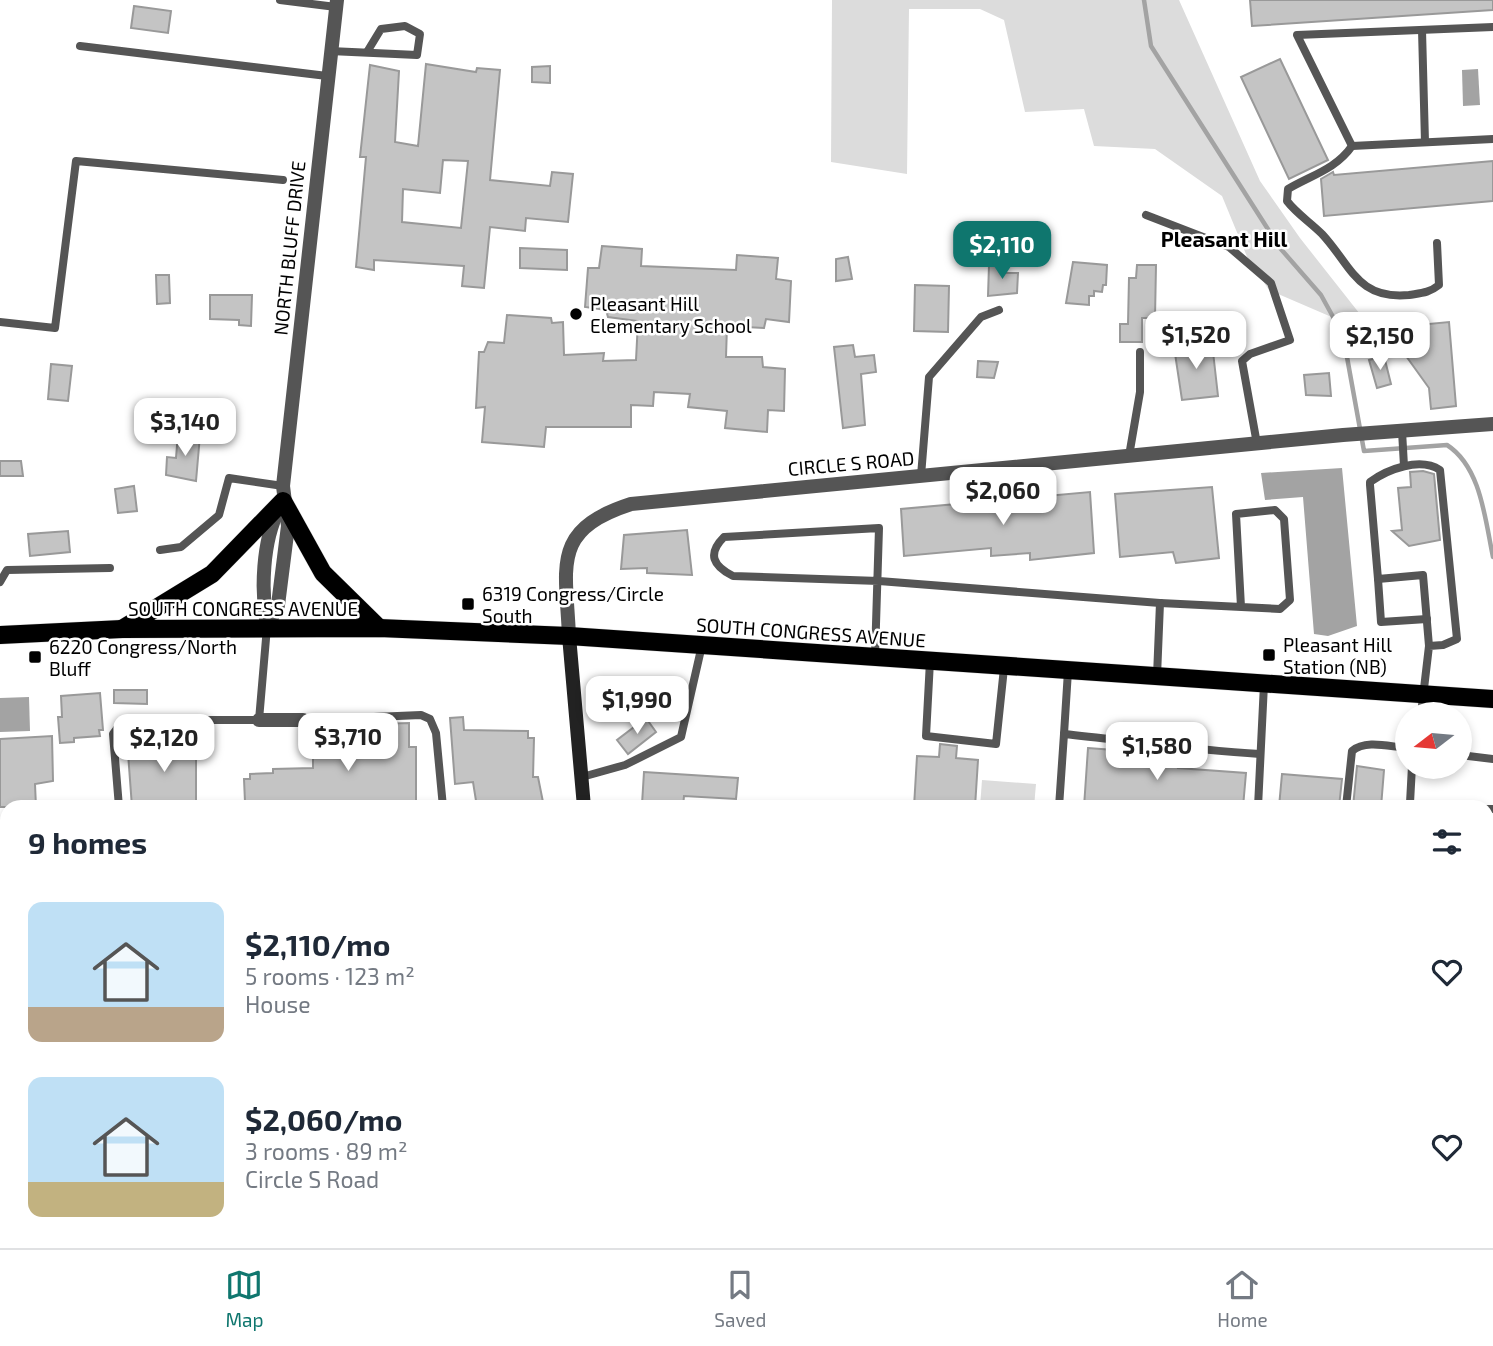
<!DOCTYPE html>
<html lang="en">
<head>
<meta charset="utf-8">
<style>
  body { margin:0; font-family:"Exo 2",sans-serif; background:#f6f6f7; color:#1f2937; height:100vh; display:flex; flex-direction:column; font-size:26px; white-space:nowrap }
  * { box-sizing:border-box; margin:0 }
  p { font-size:23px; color:#747a83 }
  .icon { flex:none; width:38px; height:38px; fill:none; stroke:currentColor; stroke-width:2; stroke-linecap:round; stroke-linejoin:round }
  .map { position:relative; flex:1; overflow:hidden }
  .sheet { position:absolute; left:0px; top:800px; width:1494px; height:450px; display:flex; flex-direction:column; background:#fff; border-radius:21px 21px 0 0; box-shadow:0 4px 10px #0003 }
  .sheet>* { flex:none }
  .needle { width:46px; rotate:254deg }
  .buttons { position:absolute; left:1395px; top:702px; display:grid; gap:14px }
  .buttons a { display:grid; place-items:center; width:77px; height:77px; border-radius:50%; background:#fff; box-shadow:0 4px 10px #0003; font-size:35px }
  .price { position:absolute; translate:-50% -60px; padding:0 16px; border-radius:14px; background:#fff; color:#222; font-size:23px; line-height:46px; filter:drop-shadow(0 2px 4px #0008) }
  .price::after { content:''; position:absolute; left:50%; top:42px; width:21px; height:16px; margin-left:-10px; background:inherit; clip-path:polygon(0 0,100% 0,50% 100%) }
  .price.active { background:#0f766e; color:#fff }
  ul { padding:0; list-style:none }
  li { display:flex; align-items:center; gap:21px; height:175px; padding:0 28px }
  li span { display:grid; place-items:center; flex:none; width:196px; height:140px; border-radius:14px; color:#555 }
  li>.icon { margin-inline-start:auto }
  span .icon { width:84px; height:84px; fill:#fffc; stroke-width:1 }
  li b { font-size:30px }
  h2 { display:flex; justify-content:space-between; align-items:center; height:84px; padding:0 28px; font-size:30px }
  .menu { display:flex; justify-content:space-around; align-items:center; height:98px; border-top:2px solid #e0e1e3; background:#fff; font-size:19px; color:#747a83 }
  .menu a { display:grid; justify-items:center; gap:4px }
  .menu .active { color:#0f766e }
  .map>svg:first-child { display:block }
  .green { fill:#dcdcdc }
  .water { fill:#a3a3a3 }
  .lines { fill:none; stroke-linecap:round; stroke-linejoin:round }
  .stream { stroke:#a3a3a3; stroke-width:4.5 }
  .building { fill:#c4c4c4; stroke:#999; stroke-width:2; fill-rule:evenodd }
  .primary-casing { stroke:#dbdbdb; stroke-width:19 }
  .lane { stroke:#555; stroke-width:8 }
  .street { stroke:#555; stroke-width:14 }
  .secondary { stroke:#222; stroke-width:14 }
  .primary { stroke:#000; stroke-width:18 }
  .poi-dot { fill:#000; stroke:#fff; stroke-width:2.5 }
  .labels { text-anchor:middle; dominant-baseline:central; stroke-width:5; stroke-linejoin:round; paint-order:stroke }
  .street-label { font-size:19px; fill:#000; stroke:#fff }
  .poi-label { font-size:19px; fill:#000; stroke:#fff; text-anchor:start }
  .neighbourhood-label { font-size:21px; font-weight:bold; fill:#000; stroke:#fff }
</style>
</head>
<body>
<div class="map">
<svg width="1493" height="1248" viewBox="0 0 1493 1248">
  <rect width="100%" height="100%" fill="#fff"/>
  <g class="green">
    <polygon points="832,0 1179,0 1260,181 1300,238 1378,337 1269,290 1248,259 1222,196 1155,149 1094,146 1084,109 1025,112 1004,20 980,9 909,9 907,174 831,162"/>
    <polygon points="982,780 1036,784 1034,807 980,807"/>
  </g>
  <g class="water">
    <polygon points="1478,69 1480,105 1463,106 1462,70"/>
    <polygon points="1342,468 1357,626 1328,636 1314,634 1303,497 1265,500 1261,473"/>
    <polygon points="29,697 30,731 0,732 0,698"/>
  </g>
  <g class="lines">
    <path class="stream" d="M1144,0L1151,46L1280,248L1321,295L1343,335L1364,451L1447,445C1481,467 1485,519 1493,557"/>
  </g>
  <g class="building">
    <polygon points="1250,0 1493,0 1493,10 1252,26"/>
    <polygon points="134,6 171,11 168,33 131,28"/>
    <polygon points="1280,59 1328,160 1289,179 1241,77"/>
    <path d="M426,64L476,72L477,68L500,70L490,180L550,186L552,172L573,174L568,222L526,218L525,231L490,227L484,288L462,286L464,266L374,260V270L356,267L366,157H360L370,65L399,71L395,142L418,146ZM443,160L468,161L461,228L402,222L403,189L440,193Z"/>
    <polygon points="550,66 550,83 532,82 532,67"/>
    <polygon points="1493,161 1493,201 1324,216 1321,179 1333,172 1334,175"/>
    <polygon points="602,246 642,249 641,266 736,270 737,255 778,258 776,279 791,281 789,322 766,319 764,328 727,326 726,357 762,357 763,367 785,369 784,411 768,410 767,432 725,428 727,411 688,407 690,394 654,392 653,406 631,405 631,427 546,427 544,447 482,442 485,407 476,408 479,352 484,352 488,342 504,343 507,315 551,318 552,323 563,322 564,355 604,353 603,361 636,360 638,321 608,317 606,310 585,307 588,268 599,268"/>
    <polygon points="520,248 567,250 567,270 520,268"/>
    <polygon points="848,257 852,279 836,281 836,259"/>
    <polygon points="1073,262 1107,265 1106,285 1103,285 1102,292 1094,291 1094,296 1089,296 1089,305 1066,303"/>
    <polygon points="989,265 1005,265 1005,273 1018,273 1017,293 988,296"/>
    <polygon points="1137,265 1156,265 1155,318 1142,318 1142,342 1120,342 1120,324 1128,324 1129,278 1136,278"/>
    <polygon points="156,275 169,275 170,303 157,304"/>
    <polygon points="915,285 949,286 948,332 914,331"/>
    <polygon points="210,295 252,295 251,326 239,325 239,320 210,319"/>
    <polygon points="1449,322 1456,406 1431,409 1429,388 1386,328"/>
    <polygon points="1212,343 1218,396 1182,400 1174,347"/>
    <polygon points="853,345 855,357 874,355 876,372 861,374 865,425 843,428 834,347"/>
    <polygon points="1384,356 1391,384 1377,388 1369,360"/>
    <polygon points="978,361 998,362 994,378 977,377"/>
    <polygon points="51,364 72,366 68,401 48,399"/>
    <polygon points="1329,373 1331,396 1306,395 1304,375"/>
    <polygon points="178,433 200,435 196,481 166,475 167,457 176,458"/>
    <polygon points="0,461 21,461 23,476 0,476"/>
    <polygon points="1423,471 1434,474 1440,540 1409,546 1392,531 1402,530 1398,488 1411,487 1410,472"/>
    <polygon points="134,486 137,511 118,513 115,489"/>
    <polygon points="1212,487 1219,558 1176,563 1173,552 1120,557 1115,494"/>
    <polygon points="1090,492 1094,553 1030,560 1030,553 991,556 991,548 904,556 901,509"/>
    <polygon points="687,530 692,575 647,573 647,568 621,569 624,535"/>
    <polygon points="68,531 70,552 30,556 28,534"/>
    <polygon points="114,690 147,690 147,704 114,703"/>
    <polygon points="100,693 103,730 99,730 100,736 74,738 74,742 60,743 58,717 62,717 61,696"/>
    <polygon points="463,717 464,730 528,731 528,738 534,738 533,777 538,777 544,807 477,807 473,782 455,784 450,718"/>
    <polygon points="646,718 656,732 628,754 617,740"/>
    <polygon points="409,723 409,747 416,747 416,807 310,807 310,803 245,802 244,779 250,779 250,774 273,773 273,769 313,768 313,753 343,752 343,725"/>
    <polygon points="52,736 53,781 35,784 36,807 0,807 0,739"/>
    <polygon points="155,742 196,742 196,802 146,802 146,807 132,807 128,753 155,752"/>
    <polygon points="940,744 957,746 956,758 978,760 975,807 914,807 917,756 939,757"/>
    <polygon points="1088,748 1179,755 1178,768 1246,773 1243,807 1084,807"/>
    <polygon points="1357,766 1384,770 1381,807 1353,807"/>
    <polygon points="644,772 738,778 736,799 684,796 683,807 642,804"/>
    <polygon points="1282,774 1342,779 1339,807 1279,807"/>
  </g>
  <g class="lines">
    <g class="primary-casing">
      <g id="primary">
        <polyline points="122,629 212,574 283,501 323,573 379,628"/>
        <polyline points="0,635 122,629 379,628 569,636 1493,699"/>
      </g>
    </g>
    <g class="lane">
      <polyline points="280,0 336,7"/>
      <polyline points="1493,27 1297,35 1352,146 1493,139"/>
      <polyline points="1422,30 1425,142"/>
      <polyline points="80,46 327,76"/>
      <polyline points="330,51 417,55 420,34 405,26 381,29 367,52"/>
      <path d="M1352,146C1336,169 1312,175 1288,189L1287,201C1297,214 1310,222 1322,234C1351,265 1357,300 1409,295C1421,293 1429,293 1439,285L1437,243"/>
      <polyline points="1146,215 1229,247 1271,283 1290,340 1250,354 1242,361 1257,444"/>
      <polyline points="0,322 55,328 76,161 283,180"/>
      <polyline points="1402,431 1404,466"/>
      <polyline points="1129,456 1140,392 1140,352"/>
      <polyline points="921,476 929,377 981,317 999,310"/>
      <polyline points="160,550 181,547 219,515 229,478 283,486"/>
      <polyline points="1378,579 1381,622 1427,619"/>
      <polyline points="0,582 7,570 110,568"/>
      <polyline points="1160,603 1280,609 1290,600 1284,519 1275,510 1236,514 1241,607"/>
      <path d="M875,656L879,528L724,537C707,554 713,566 733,576L879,581L1160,603L1157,676"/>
      <polyline points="930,661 926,736 996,744 1004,668"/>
      <path d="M1421,714L1429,646L1423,575L1378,579L1370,485V482C1388,469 1420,457 1440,470L1457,639L1443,645L1429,646"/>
      <polyline points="303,720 421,715 430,719 436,733 443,807"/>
      <polyline points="1064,734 1068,671"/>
      <polyline points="1460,755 1493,759"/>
      <polyline points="1412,766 1410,803 1418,807"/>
      <polyline points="582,777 625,765 681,737 702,645"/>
      <polyline points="119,807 113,734 119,726 129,720 259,720 267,627"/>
      <path d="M1059,807L1064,734C1130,741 1194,750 1260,754"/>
      <polyline points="1258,807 1264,684"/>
      <path d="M1346,807L1352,751C1366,739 1390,747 1407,748"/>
      <polyline points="1488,809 1493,809"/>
      <polyline points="1488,885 1493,885"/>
      <polyline points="0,902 7,901"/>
      <polyline points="1488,1174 1493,1151"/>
      <polyline points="1469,1248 1471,1242"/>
    </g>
    <g class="street">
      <polyline points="267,627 278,605 288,526 283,486 337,0"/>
      <path d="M267,627C261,591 262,541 279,509"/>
      <path d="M569,636C566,565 551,530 631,504L1343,435L1493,424"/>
      <polyline points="259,720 303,720"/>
      <polyline points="1488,999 1493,1000"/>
      <polyline points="0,1126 4,1143 7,1220"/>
      <polyline points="0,1241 7,1241"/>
      <polyline points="206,1242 206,1248"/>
      <polyline points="741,1242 741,1248"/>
      <polyline points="409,1248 409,1242"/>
      <polyline points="1353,1248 1354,1242"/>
    </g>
    <g class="secondary">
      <polyline points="569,636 584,807"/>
      <polyline points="615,1242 616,1248"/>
    </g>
    <use href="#primary" class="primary"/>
  </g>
  <g class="poi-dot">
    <circle cx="576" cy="314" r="7"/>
    <rect x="461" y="597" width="14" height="14" rx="3.5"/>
    <rect x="1262" y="648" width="14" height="14" rx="3.5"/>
    <rect x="28" y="650" width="14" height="14" rx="3.5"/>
  </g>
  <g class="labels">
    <g class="street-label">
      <text transform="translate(289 248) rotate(-84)">NORTH BLUFF DRIVE</text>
      <text transform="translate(851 463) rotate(-5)">CIRCLE S ROAD</text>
      <text x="243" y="608">SOUTH CONGRESS AVENUE</text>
      <text transform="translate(811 632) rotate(4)">SOUTH CONGRESS AVENUE</text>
    </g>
    <g class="poi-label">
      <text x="590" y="303">Pleasant Hill<tspan x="590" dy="22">Elementary School</tspan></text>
      <text x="482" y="593">6319 Congress/Circle<tspan x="482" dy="22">South</tspan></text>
      <text x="1283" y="644">Pleasant Hill<tspan x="1283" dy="22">Station (NB)</tspan></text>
      <text x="49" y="646">6220 Congress/North<tspan x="49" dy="22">Bluff</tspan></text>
    </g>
    <g class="neighbourhood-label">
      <text x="1224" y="238">Pleasant Hill</text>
    </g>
  </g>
</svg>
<div class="buttons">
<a><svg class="needle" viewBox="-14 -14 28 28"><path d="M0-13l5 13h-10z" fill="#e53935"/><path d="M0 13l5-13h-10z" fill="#747a83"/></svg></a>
</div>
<b class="price active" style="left:1002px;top:281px">$2,110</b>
<b class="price" style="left:1196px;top:371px">$1,520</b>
<b class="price" style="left:1380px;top:372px">$2,150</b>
<b class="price" style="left:185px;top:458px">$3,140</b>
<b class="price" style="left:1003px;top:527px">$2,060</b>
<b class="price" style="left:637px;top:736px">$1,990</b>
<b class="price" style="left:348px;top:773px">$3,710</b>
<b class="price" style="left:164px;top:774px">$2,120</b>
<b class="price" style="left:1157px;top:782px">$1,580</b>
<section class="sheet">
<h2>9 homes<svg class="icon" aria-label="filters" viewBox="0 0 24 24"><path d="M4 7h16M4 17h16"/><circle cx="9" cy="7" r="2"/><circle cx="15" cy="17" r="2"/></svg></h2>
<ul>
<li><span style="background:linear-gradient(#bfe0f5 75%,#b9a48a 0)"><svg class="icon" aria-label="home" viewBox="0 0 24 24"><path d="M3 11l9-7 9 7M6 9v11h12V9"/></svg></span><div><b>$2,110/mo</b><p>5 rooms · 123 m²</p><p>House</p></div><svg class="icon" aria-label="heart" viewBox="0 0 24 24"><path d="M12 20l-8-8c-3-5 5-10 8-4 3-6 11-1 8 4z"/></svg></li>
<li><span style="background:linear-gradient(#bfe0f5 75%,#c2b280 0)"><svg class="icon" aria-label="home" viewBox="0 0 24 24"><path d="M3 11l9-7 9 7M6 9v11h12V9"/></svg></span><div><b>$2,060/mo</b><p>3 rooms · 89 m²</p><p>Circle S Road</p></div><svg class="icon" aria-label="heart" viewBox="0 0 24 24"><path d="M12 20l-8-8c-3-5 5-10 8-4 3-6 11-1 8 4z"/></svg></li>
</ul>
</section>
</div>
<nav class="menu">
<a class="active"><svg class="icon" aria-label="map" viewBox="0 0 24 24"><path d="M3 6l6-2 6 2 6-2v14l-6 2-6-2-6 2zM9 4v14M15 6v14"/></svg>Map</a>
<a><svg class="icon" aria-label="saved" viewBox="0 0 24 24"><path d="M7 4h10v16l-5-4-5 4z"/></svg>Saved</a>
<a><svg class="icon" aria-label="home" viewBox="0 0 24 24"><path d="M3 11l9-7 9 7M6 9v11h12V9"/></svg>Home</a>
</nav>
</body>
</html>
